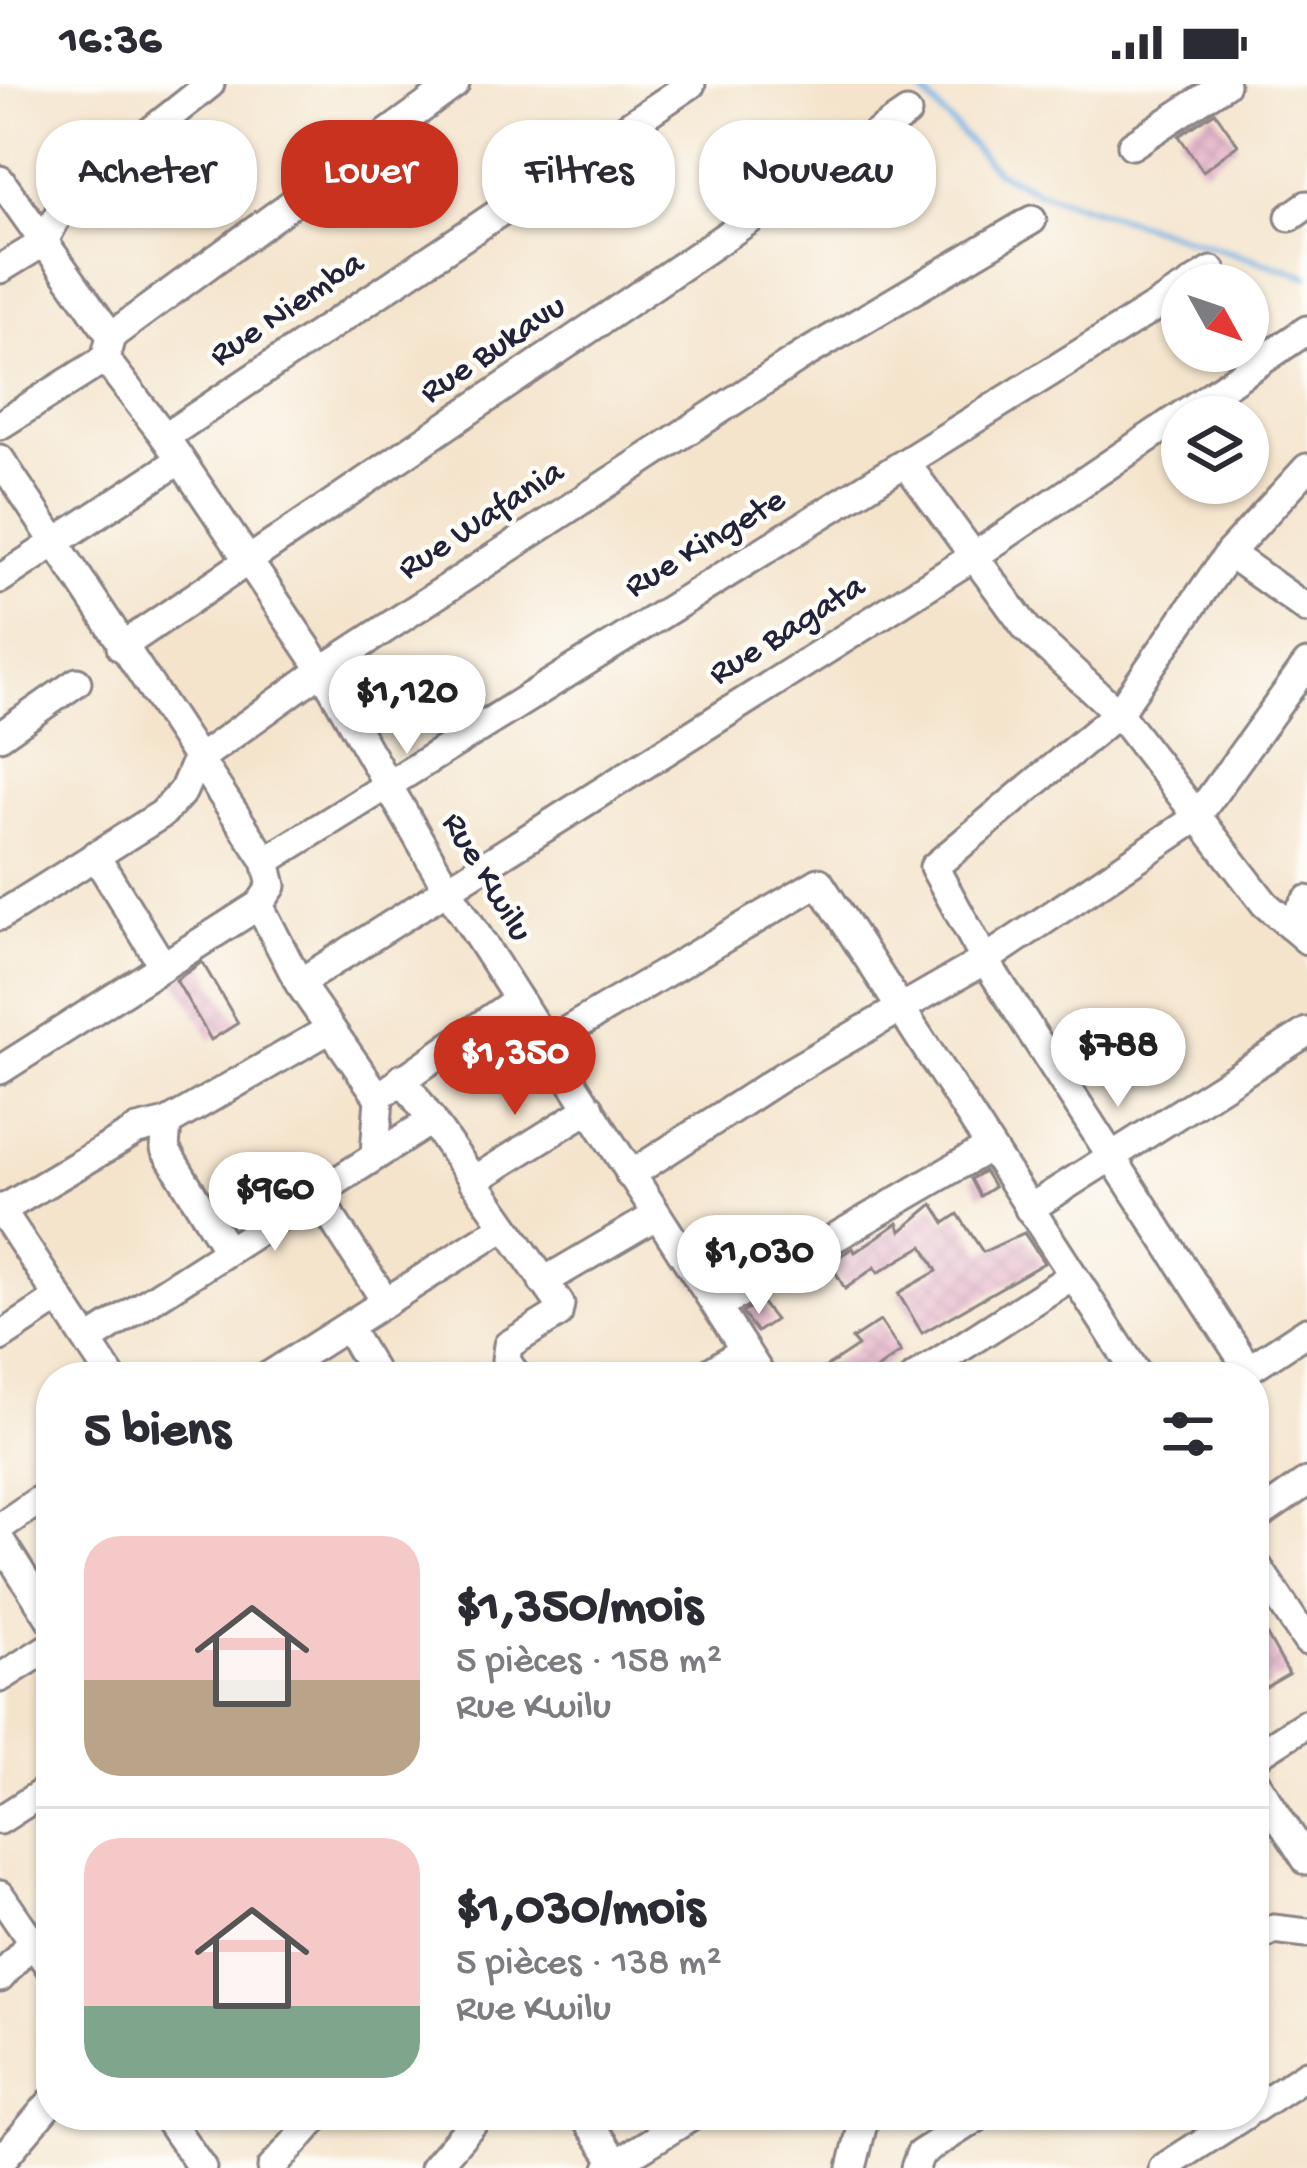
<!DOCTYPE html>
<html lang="fr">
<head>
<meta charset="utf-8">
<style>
  body { margin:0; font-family:"Gochi Hand",sans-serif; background:#f7f7f7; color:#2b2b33; height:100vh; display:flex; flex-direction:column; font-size:45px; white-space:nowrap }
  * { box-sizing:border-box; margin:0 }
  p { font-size:39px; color:#7c7c81 }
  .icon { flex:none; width:66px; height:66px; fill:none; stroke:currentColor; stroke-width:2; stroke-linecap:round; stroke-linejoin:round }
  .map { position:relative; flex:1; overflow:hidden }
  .side { position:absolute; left:36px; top:1278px; width:1233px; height:768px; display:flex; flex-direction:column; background:#fff; border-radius:48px; box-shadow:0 3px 9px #0004 }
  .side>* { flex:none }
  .guide { position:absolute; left:36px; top:36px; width:1236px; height:108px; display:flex; gap:24px }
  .needle { width:78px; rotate:130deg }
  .controls { position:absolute; left:1161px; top:180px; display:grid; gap:24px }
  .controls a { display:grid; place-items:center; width:108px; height:108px; border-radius:50%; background:#fff; box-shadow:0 3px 9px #0004; font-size:60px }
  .price { position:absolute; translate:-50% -102px; padding:0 27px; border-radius:42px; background:#fff; color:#222; font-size:39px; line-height:78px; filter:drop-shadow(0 3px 6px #0008) }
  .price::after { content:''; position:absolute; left:50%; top:72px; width:36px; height:27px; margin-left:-18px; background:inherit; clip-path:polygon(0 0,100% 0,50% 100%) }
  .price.selected { background:#c8321e; color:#fff }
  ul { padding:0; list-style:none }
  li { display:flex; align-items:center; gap:36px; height:300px; padding:0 48px }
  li+li { border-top:3px solid #e1e1e2 }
  li span { display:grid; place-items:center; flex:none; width:336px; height:240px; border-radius:36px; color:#555 }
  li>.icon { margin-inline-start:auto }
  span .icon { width:144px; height:144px; fill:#fffc; stroke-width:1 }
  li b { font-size:51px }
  h2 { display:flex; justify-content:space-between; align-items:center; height:144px; padding:0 48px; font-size:51px }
  .pill { padding:0 42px; border-radius:48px; background:#fff; box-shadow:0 3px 9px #0004; font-size:42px; line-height:108px }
  .pill.selected { background:#c8321e; color:#fff }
  .status { display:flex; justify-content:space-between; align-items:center; height:84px; padding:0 60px; background:#fff; direction:ltr }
  .status svg { height:33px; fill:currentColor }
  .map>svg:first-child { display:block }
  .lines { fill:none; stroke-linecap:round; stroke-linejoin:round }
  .stream { stroke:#6eade1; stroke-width:6 }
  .building { fill:url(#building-cross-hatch) }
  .minor-casing { stroke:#8b8384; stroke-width:33 }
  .minor { stroke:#fff; stroke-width:27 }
  .labels { text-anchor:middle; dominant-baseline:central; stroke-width:9; stroke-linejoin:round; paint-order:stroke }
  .street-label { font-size:36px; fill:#22223b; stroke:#fdfcf7 }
</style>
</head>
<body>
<div class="status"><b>16:36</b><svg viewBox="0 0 49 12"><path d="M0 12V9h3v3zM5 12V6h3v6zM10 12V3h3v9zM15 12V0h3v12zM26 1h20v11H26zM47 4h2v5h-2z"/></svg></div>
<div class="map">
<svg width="1307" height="2084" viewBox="0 0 1307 2084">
  <defs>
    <pattern id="building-cross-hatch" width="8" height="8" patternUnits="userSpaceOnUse" patternTransform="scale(3)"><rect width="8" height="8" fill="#e4b0c7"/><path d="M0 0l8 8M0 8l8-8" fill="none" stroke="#c397ac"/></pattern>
  </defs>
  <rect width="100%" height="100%" fill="#fdfcf7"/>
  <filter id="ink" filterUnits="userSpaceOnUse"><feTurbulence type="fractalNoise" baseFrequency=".00833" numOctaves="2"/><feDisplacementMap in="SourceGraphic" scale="24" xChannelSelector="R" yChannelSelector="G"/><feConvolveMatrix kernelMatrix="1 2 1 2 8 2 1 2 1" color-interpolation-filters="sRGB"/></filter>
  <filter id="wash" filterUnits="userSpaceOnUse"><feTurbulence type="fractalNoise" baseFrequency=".004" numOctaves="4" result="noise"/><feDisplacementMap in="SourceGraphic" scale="48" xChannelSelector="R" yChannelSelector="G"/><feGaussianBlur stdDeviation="2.7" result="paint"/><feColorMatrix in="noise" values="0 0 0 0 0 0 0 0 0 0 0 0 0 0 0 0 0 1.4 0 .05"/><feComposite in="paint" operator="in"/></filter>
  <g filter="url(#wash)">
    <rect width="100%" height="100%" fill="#f4e4cc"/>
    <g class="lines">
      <polyline class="stream" points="915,0 996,87 1036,107 1307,192"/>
    </g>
    <g id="blocks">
      <g class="building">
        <polygon points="1215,28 1238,61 1203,87 1179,52"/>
        <polygon points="202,878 238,939 211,956 176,896"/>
        <polygon points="984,1087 994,1103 980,1112 971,1095"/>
        <polygon points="933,1120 945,1139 958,1130 983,1168 1024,1149 1044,1179 922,1249 898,1209 937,1187 923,1162 878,1189 875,1183 845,1205 830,1178 853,1164 855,1168 898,1139 901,1147"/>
        <polygon points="761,1218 775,1236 757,1248 742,1229"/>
        <polygon points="880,1237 901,1268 866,1293 811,1293 858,1262 852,1255"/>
        <polygon points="1254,1528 1289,1590 1254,1610"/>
      </g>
    </g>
  </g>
  <g filter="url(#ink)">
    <use href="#blocks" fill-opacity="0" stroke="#8b8384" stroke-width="3"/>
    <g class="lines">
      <g class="minor-casing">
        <g id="minor">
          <polyline points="1132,61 1225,0"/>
          <polyline points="0,96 111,252 105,275 165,353 322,586 448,806 762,1293"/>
          <polyline points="1290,133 1307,121"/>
          <polyline points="0,185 43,159 67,114 210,0"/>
          <polyline points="1190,201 1212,187"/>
          <polyline points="111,252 455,0"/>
          <polyline points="0,341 105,275"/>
          <polyline points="165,353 691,0"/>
          <polyline points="0,375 266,777 272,802 259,821 299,899 379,1014 375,1070"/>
          <polyline points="908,382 1027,545 1118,629 1265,820 1307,856"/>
          <polyline points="1229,469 1307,525"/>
          <polyline points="0,495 177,378"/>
          <polyline points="121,563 907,29"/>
          <polyline points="0,652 77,598"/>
          <polyline points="95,771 163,882"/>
          <polyline points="266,777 1182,206"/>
          <polyline points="0,832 162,730 183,707 196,677 322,586 802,272 1032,136"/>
          <polyline points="1289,841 1307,816"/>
          <polyline points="299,899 973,473 1307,246"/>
          <polyline points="548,958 819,798 1139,1293"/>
          <polyline points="0,986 259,821"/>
          <polyline points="402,994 560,1220 558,1230 508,1261 506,1276 517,1293"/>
          <polyline points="388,1006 517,916"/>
          <polyline points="630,1091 783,992 985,876 1195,735 1307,580"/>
          <polyline points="473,1097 590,1024"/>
          <polyline points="315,1108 386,1218"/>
          <polyline points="0,1124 111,1293"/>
          <polyline points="1029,1125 1307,948"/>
          <polyline points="0,1127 137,1046 167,1039"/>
          <polyline points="226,1164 165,1065 167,1039 330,945"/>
          <polyline points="543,1198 657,1131"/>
          <polyline points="718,1222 988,1064"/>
          <polyline points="347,1243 377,1293"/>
          <polyline points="0,1253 59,1214"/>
          <polyline points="89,1256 432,1036"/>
          <polyline points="1249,1286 985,876 934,783 1118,629 1229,469 1307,384"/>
          <polyline points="267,1293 504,1143"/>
          <polyline points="703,1293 744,1266"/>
          <polyline points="915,1293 1072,1192"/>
          <polyline points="1237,1293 1307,1247"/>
          <polyline points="1254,1435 1307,1398"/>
          <polyline points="0,1443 51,1408"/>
          <polyline points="0,1456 51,1536"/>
          <polyline points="1254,1477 1307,1557"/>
          <polyline points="0,1594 51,1562"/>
          <polyline points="1254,1673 1307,1639"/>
          <polyline points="1254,1695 1307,1777"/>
          <polyline points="0,1736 51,1703"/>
          <polyline points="0,1811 51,1885"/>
          <polyline points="1254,1856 1273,1845 1307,1849"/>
          <polyline points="0,1894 31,1858"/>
          <polyline points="1254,2025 1307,1990"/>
          <polyline points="165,2031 202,2084"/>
          <polyline points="583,2031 620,2084"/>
          <polyline points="0,2078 51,2018"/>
          <polyline points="272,2084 319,2031"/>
          <polyline points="434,2084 480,2031"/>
          <polyline points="609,2084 694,2031"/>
          <polyline points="852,2084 865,2031"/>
          <polyline points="915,2084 920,2070 981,2031"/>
          <polyline points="1163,2084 1245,2031"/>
        </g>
      </g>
      <use href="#minor" class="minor"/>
    </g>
  </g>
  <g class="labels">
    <g class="street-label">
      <text transform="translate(288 227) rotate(-34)">Rue Niemba</text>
      <text transform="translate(494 267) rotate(-34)">Rue Bukavu</text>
      <text transform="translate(482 438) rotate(-33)">Rue Wafania</text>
      <text transform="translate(706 461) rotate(-31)">Rue Kingete</text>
      <text transform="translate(788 548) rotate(-32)">Rue Bagata</text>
      <text transform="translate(485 794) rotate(59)">Rue Kwilu</text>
    </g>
  </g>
</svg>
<div class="controls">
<a><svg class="needle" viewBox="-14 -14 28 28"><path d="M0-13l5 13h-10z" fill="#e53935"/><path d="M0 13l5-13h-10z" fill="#7c7c81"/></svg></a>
<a><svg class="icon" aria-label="layers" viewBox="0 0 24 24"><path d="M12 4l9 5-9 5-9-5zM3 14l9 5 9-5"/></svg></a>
</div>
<b class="price" style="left:407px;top:673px">$1,120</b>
<b class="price" style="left:1118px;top:1026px">$788</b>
<b class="price selected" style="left:515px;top:1034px">$1,350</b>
<b class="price" style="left:275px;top:1170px">$960</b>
<b class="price" style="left:759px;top:1233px">$1,030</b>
<div class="guide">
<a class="pill">Acheter</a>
<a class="pill selected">Louer</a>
<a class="pill">Filtres</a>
<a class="pill">Nouveau</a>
</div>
<section class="side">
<h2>5 biens<svg class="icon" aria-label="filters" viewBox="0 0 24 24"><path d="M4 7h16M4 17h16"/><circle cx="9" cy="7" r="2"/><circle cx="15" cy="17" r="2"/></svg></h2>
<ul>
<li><span style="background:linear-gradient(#f6c9c9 60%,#b9a48a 0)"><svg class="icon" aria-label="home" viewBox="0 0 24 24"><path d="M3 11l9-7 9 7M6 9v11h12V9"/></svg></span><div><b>$1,350/mois</b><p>5 pièces · 158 m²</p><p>Rue Kwilu</p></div></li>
<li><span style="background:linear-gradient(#f6c9c9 70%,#7fa58c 0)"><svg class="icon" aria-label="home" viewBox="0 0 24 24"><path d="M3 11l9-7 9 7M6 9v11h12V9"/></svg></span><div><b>$1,030/mois</b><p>5 pièces · 138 m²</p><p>Rue Kwilu</p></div></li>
</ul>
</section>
</div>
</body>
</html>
